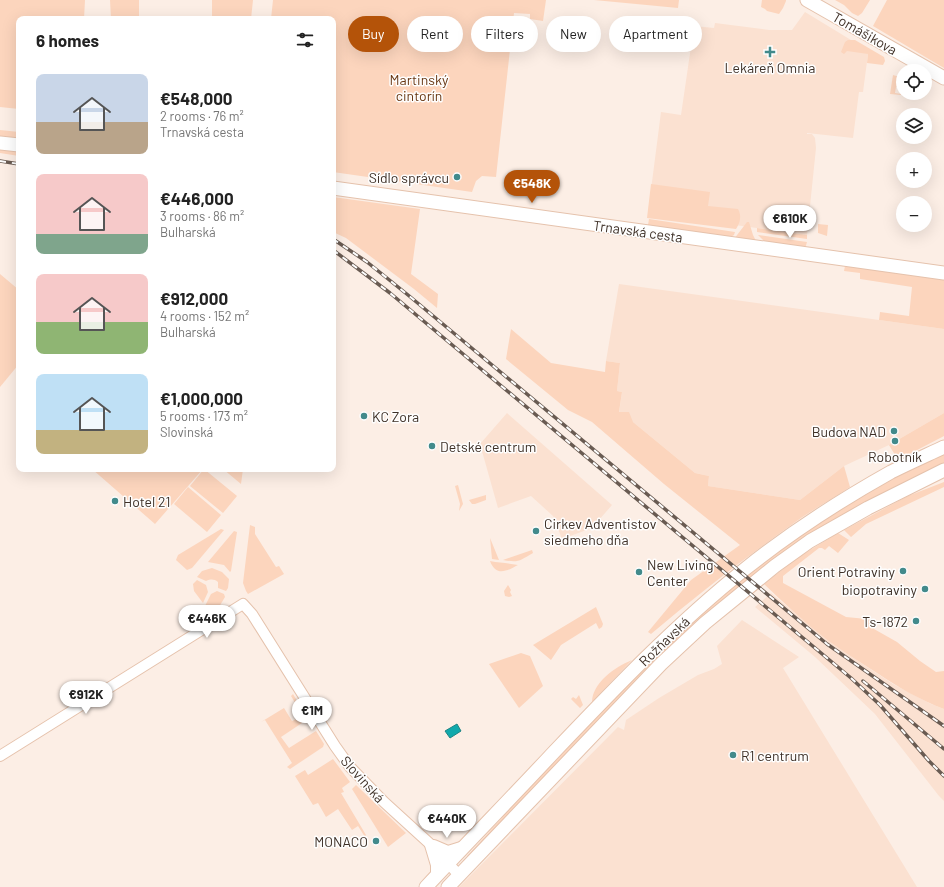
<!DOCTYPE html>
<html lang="en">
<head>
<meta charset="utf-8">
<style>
  body { margin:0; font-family:Barlow,sans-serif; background:#f6f6f6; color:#222; height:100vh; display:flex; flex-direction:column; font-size:15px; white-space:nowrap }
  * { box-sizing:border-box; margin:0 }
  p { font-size:13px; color:#767676 }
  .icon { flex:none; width:22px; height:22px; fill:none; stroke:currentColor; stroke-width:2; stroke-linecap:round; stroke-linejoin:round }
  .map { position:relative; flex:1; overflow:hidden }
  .side { position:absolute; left:16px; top:16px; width:320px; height:456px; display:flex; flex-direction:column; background:#fff; border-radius:8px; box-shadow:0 4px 16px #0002 }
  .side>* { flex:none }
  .hud { position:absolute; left:348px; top:16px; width:380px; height:36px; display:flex; gap:8px }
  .controls { position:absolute; left:896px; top:64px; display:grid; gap:8px }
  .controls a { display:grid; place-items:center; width:36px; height:36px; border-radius:50%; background:#fff; box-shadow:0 4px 16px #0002; font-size:20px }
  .price { position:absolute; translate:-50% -34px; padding:0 9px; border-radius:14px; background:#fff; color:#222; font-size:13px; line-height:26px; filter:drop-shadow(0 1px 2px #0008) }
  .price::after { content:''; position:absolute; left:50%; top:24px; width:12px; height:9px; margin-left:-6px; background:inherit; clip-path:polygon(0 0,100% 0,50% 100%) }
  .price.on { background:#b45309; color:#fff }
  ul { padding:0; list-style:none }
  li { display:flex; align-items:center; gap:12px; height:100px; padding:0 20px }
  li span { display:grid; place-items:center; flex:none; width:112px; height:80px; border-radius:8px; color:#555 }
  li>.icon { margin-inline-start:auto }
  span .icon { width:48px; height:48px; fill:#fffc; stroke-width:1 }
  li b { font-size:17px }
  h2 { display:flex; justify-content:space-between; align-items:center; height:48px; padding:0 20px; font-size:17px }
  .chip { padding:0 14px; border-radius:18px; background:#fff; box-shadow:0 4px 16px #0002; font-size:14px; line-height:36px }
  .chip.on { background:#b45309; color:#fff }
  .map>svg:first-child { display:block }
  .built { fill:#fbe1d1 }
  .green { fill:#fcd5bd }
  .water { fill:#10a9ac; stroke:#1e8584 }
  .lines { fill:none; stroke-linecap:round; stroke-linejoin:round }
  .minor-casing { stroke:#e5c2ac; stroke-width:12 }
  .major-casing { stroke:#e5c2ac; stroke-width:15 }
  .minor { stroke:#fff; stroke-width:10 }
  .major { stroke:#fff; stroke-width:13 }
  .rail-casing { stroke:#695b52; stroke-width:3.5 }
  .rail { stroke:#fefefe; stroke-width:2; stroke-dasharray:6; stroke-linecap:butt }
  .poi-dot { fill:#428a8b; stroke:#fefefe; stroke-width:1.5 }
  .labels { text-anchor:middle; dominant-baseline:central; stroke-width:3; stroke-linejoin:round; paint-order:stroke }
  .street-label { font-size:14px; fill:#3e3027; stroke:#fefefe }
  .poi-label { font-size:14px; fill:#3e3027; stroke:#fefefe; text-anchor:end }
  .park-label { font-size:14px; fill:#693814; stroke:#fefefe }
</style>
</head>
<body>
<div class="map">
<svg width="944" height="887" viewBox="0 0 944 887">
  <rect width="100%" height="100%" fill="#fceee5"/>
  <g class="built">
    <polygon points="805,12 851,40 868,54 863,92 859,92 853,138 807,133 807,134 812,134 815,138 816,148 807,235 648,213 661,112 681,115 694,26 714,28 715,23 769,30 792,30"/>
    <polygon points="619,284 944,329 944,413 889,445 844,466 800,500 708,486 709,476 695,473 633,422 619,413 622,392 617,391 620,363 606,361"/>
    <polygon points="507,413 612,505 592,528 562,539 553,516 531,496 498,508 480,444"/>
    <polygon points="771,593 825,638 852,657 893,684 931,704 944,709 944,801 939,796 875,714 815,657 755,607"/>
    <polygon points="742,620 799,657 783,668 917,887 459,887 618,727 624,730 626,720 659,698 698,675 714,669 722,664 717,646"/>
  </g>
  <g class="green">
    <polygon points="0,0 85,0 84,19 19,19 19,109 0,107"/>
    <polygon points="110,0 139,0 139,19 111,19"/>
    <polygon points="212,0 253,0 251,19 212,19"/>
    <polygon points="273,0 546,0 543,21 530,19 530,14 514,13 496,177 482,176 476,181 472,192 333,172 333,19 271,19"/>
    <polygon points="594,0 679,0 678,8"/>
    <polygon points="762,0 786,0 786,1 783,8 779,14 767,11 765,9 761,7"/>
    <polygon points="835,0 870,0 862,13 858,16 852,13 844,5"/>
    <polygon points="887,0 944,0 944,68 873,26"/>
    <polygon points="848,40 855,40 884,57 885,61 883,65 867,63 868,54 847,51 844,54 841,52 845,42"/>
    <polygon points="893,75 903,78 902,87 896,87 895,93 901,94 901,95 890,94"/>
    <polygon points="0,130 19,132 19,138 0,136"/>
    <polygon points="0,147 19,150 19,156 0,153"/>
    <path d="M651,184L710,192L708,206L738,209C742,216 740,223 736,229L647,218Z"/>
    <polygon points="333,197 420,209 411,274 438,294 437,308 414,289 346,238 333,232"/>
    <polygon points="649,219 735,232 734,235 729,238 654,228 648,225"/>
    <polygon points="747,222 749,222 753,235 757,243 734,239"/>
    <polygon points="818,224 828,225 827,236 818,233"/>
    <polygon points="757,228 807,235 807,239 757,232"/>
    <polygon points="758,235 807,242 805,249 766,243"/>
    <polygon points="845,266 944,280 944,329 879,320 880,312 909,316 912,287 860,279 860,273 844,271"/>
    <polygon points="0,274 19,290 19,364 0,387"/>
    <path d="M511,329L551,363L605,372L606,361L620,363L617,391L622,392L619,412H629L633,422L695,473L709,476L708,486L800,500L844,466L850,487C834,498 817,507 801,518C749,555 699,593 651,634L648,632L691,580L740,545L664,484L592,422L568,410L506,359Z"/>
    <polygon points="944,413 944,436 898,460 889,445"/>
    <polygon points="944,450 944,466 762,572 470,859 467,856 501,819 523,792 668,641 761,562 865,493"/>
    <polygon points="92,469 203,469 155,524"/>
    <polygon points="204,469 237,496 223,513 190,486"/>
    <polygon points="223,469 243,469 241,484"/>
    <polygon points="944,482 944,487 866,524 851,537 844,530 908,496"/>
    <polygon points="458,485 463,504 459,511 460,504 455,486"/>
    <polygon points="188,487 221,515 207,532 174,504"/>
    <polygon points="486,495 486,500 475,504 472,504 469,500"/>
    <polygon points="250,525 255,527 255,534 276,567 279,566 284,574 248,594 246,591 243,583"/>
    <polygon points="221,529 224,530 192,568 187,570 176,560 178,555"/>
    <polygon points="234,531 237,532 231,571 230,572 224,565 208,562"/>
    <path d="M838,533L849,540L838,553L829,546L825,550L822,548H819L783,576V583L846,617L877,620L874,629L897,642L920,661L936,672L944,671V709C920,700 898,687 877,673C860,662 842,651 826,639C804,622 784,603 764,584L797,558Z"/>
    <polygon points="490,538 499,560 492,559"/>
    <path d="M532,550L533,553C519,561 519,563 503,560Z"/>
    <path d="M490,561C500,563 508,563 518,565C507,571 496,577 490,561Z"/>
    <path d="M212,568L222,572L229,579L228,588L226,591L218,588V582C214,579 211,579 206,581L197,577L202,571Z"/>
    <polygon points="197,580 206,585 208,592 203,603 194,591 193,584"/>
    <polygon points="508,585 511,590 510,592 512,596 509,597 505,596 504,591"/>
    <polygon points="217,591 224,594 225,597 216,612 213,613 205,606 211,594"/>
    <polygon points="596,607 603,624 602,627 599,629 596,623 561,645 551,660 533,645"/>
    <polygon points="521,653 530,656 543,686 519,708 489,664"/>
    <path d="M632,660L592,702C592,683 615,667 632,660Z"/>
    <polygon points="293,694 308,719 281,737 289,748 316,731 324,744 323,747 290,769 287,767 292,763 265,720 261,722 284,708 292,721 303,716 291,696"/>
    <polygon points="579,695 583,705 580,708 571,699 573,697 576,699"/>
    <polygon points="333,759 350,782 342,788 344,792 341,793 366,835 365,837 358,826 352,830 338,809 326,817 318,803 313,805 295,776 305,770 308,775"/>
    <polygon points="356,785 406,833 388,847 352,789"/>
  </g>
  <polygon class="water" points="457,724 461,731 450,738 445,731"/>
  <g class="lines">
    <g class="minor-casing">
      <g id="minor">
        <polyline points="0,756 243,604 252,614 335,746 350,767 384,802 429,843 459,875"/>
        <polyline points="430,845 436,865 436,877"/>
        <polyline points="434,845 448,851 464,846"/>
      </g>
    </g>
    <g class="major-casing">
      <g id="major">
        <polyline points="807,0 944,78"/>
        <polyline points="0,143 19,145"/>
        <polyline points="333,188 944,273"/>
        <path d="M426,887C468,842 512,797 554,752C615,688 676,624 745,569C790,533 841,500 891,472C909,463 927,455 944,447"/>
        <polyline points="448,887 661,664 705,623 775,566 810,541 868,508 944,470"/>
      </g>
    </g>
    <use href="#minor" class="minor"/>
    <use href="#major" class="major"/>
    <g class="rail-casing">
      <g id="rail">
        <polyline points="0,161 19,164"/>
        <polyline points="333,239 367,262 408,295 827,644 944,726"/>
        <polyline points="333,250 390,293 851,678 880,705 929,761 944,776"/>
        <polyline points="863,681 944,749"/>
      </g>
    </g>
    <use href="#rail" class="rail"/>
  </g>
  <g class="poi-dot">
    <path d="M768 46h4v4h4v4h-4v4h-4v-4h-4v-4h4z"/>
    <circle cx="457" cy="177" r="4"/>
    <circle cx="364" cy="416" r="4"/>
    <circle cx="894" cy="431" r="4"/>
    <circle cx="895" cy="441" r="4"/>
    <circle cx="432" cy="446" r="4"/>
    <circle cx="115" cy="501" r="4"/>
    <circle cx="536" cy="531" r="4"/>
    <circle cx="903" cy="571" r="4"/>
    <circle cx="639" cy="572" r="4"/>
    <circle cx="925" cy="589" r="4"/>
    <circle cx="916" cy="621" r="4"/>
    <circle cx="733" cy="755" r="4"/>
    <circle cx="376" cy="841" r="4"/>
  </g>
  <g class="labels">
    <g class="street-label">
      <text transform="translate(865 33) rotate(30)">Tomášikova</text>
      <text transform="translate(638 231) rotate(8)">Trnavská cesta</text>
      <text transform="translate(664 641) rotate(-44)">Rožňavská</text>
      <text transform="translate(363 779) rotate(48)">Slovinská</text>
    </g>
    <g class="poi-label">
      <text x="770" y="67" text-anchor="middle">Lekáreň Omnia</text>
      <text x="449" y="177">Sídlo správcu</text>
      <text x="372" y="416" text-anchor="start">KC Zora</text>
      <text x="886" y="431">Budova NAD</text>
      <text x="440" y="446" text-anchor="start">Detské centrum</text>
      <text x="895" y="456" text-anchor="middle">Robotník</text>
      <text x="123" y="501" text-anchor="start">Hotel 21</text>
      <text x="544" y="523" text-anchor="start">Cirkev Adventistov<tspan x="544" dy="16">siedmeho dňa</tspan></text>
      <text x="647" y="564" text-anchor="start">New Living<tspan x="647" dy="16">Center</tspan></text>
      <text x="895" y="571">Orient Potraviny</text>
      <text x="917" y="589">biopotraviny</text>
      <text x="908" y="621">Ts-1872</text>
      <text x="741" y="755" text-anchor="start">R1 centrum</text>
      <text x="368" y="841">MONACO</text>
    </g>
    <g class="park-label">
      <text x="419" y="79">Martinský<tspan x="419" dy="16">cintorín</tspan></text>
    </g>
  </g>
</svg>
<div class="controls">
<a><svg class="icon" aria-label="locate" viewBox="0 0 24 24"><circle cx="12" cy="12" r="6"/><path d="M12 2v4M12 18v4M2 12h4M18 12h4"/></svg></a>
<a><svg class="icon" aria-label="layers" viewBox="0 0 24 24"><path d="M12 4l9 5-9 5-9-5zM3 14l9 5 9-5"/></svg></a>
<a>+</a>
<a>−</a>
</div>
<b class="price on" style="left:532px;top:204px">€548K</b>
<b class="price" style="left:790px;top:239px">€610K</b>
<b class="price" style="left:207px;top:639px">€446K</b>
<b class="price" style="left:86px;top:715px">€912K</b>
<b class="price" style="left:312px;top:731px">€1M</b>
<b class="price" style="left:447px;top:839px">€440K</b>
<div class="hud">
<a class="chip on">Buy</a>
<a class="chip">Rent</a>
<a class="chip">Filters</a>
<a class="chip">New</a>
<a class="chip">Apartment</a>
</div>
<section class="side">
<h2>6 homes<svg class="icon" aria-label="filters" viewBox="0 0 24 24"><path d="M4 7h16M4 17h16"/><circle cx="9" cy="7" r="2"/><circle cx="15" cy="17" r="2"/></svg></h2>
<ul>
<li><span style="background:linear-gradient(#c9d6e8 60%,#b9a48a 0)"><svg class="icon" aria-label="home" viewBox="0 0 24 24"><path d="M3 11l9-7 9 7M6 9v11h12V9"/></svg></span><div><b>€548,000</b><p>2 rooms · 76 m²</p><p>Trnavská cesta</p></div></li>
<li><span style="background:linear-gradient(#f6c9c9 75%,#7fa58c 0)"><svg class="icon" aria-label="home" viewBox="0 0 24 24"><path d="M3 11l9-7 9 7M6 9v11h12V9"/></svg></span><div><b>€446,000</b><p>3 rooms · 86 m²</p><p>Bulharská</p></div></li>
<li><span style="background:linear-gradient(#f6c9c9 60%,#8fb573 0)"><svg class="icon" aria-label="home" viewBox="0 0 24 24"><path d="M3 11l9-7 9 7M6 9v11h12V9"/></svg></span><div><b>€912,000</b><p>4 rooms · 152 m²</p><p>Bulharská</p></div></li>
<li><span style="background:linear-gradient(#bfe0f5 70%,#c2b280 0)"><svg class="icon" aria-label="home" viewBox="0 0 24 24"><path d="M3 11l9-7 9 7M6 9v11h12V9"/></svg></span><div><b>€1,000,000</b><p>5 rooms · 173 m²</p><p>Slovinská</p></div></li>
</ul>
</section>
</div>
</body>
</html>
